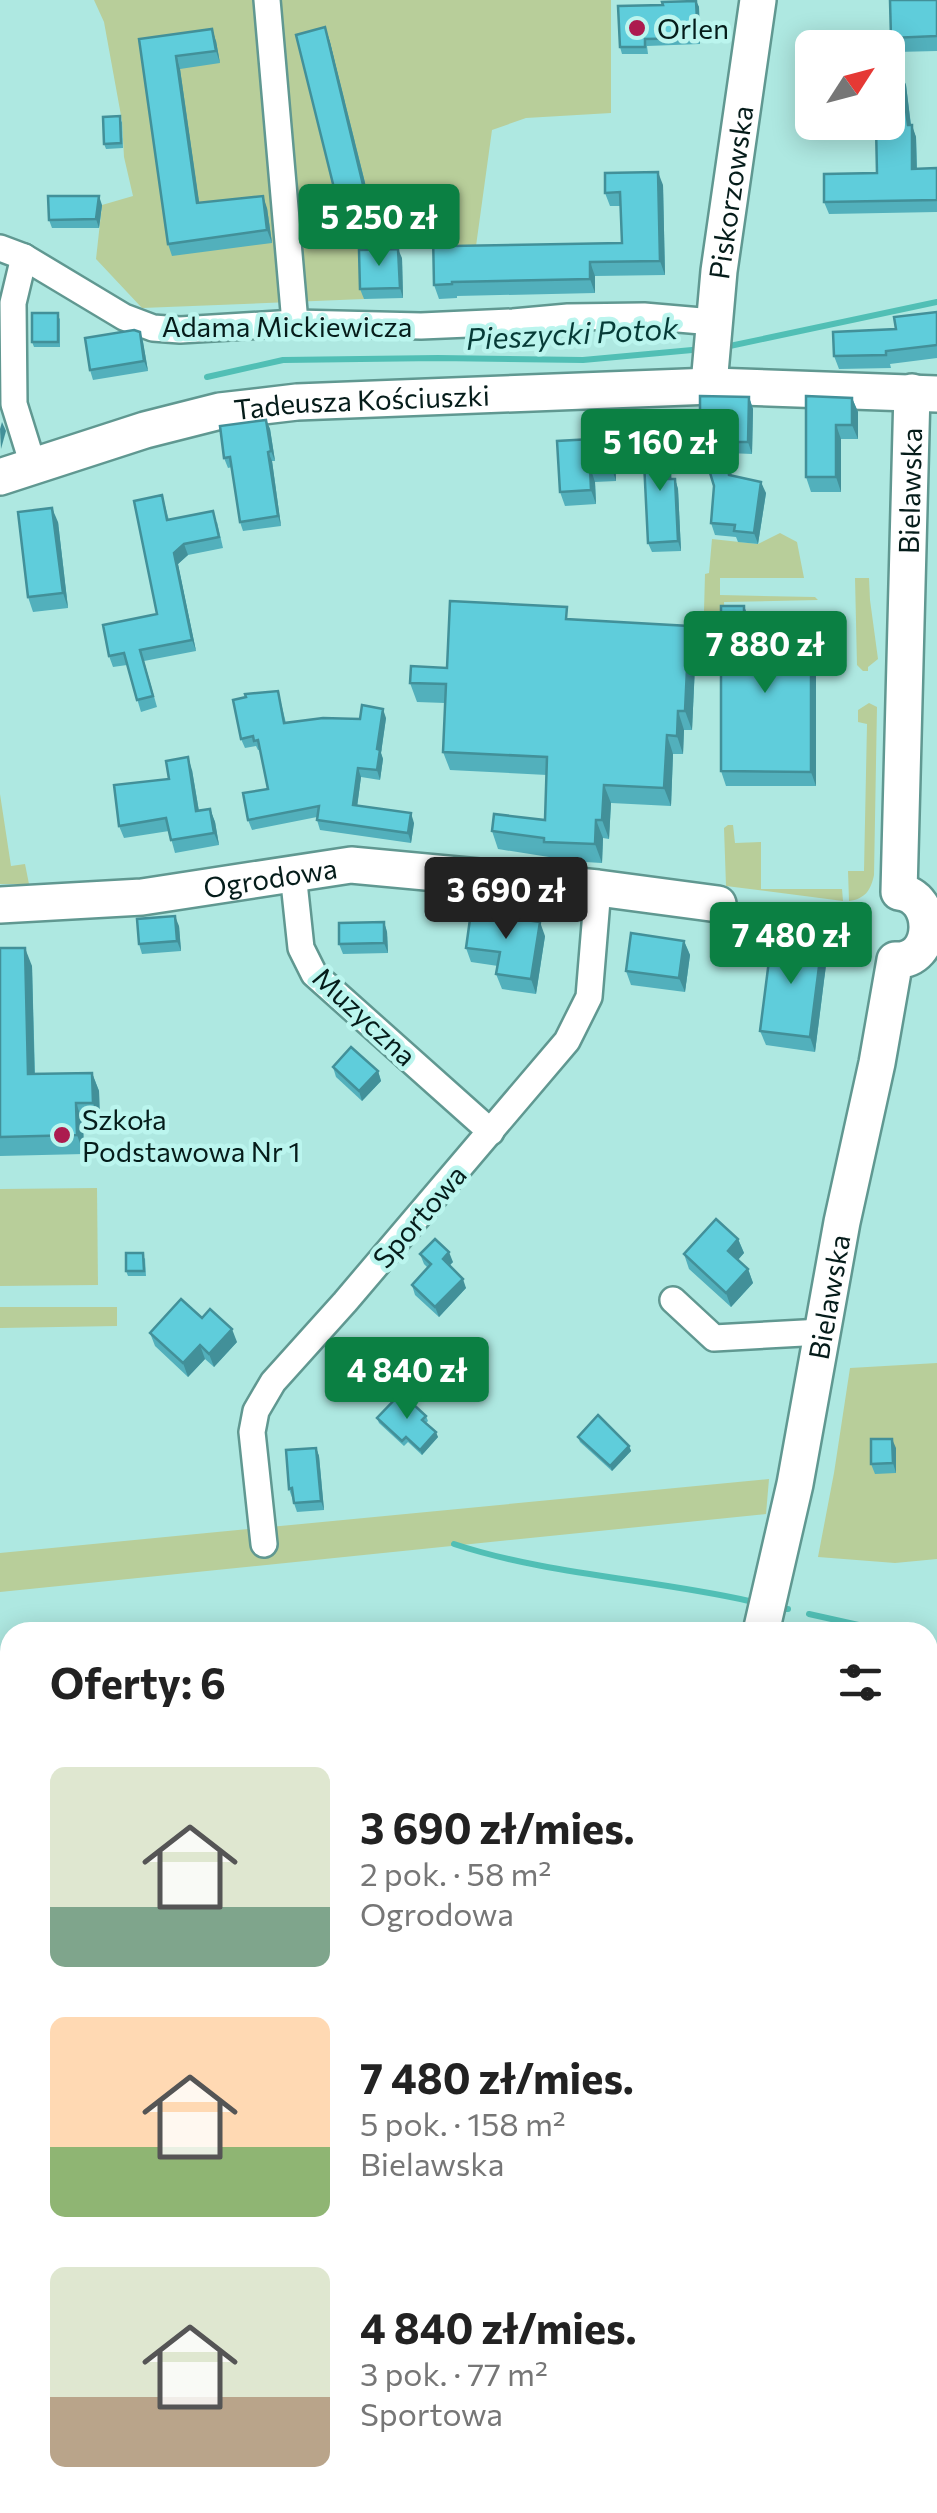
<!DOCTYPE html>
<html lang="pl">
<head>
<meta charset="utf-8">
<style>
  body { margin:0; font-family:Commissioner,sans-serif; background:#f2f2f2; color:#222; height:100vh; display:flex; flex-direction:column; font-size:38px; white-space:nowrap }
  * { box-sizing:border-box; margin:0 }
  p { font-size:32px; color:#767676 }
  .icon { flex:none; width:55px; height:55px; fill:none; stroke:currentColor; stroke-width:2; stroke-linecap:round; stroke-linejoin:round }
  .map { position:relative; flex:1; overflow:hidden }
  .details { position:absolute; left:0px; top:1622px; width:938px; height:892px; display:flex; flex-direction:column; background:#fff; border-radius:30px 30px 0 0; box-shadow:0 5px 25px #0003 }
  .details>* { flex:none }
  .needle { width:65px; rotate:54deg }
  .buttons { position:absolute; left:795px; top:30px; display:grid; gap:20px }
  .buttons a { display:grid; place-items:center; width:110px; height:110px; border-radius:15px; background:#fff; box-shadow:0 5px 25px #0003; font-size:50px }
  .price { position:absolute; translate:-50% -85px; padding:0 22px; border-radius:10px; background:#0b8043; color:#fff; font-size:32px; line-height:65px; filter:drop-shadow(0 2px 5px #0008) }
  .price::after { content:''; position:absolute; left:50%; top:60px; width:30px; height:22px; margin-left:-15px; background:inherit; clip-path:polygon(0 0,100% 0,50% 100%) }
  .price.current { background:#222; color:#fff }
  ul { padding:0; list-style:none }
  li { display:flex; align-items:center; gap:30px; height:250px; padding:0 50px }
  li span { display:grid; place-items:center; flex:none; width:280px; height:200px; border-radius:15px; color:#555 }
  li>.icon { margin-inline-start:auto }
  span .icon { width:120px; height:120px; fill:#fffc; stroke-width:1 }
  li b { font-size:42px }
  h2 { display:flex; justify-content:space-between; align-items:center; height:120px; padding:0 50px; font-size:42px }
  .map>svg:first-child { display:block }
  .green { fill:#b8ce9a }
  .water { fill:#51bfb5 }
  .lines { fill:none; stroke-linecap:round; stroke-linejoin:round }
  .stream { stroke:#51bfb5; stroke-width:6 }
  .street-casing { stroke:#609891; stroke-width:30 }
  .secondary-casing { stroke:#609891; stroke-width:40 }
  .street { stroke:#fff; stroke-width:25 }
  .secondary { stroke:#fff; stroke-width:35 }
  .wall { fill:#52b0bc }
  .shaded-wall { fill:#429099 }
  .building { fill:#5fcddb; stroke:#429099; stroke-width:2.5 }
  .poi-dot { fill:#ac1b4f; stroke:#bbf5ee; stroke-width:4 }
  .labels { text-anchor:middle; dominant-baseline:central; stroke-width:9; stroke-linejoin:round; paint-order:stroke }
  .poi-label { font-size:28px; fill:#051c1a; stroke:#bbf5ee; text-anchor:start }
  .street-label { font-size:28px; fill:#051c1a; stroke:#bbf5ee }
  .water-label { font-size:30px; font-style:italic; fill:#063b37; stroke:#bbf5ee }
</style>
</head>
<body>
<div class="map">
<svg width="937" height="2513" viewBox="0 0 937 2513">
  <rect width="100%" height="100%" fill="#aee8e1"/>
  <g class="green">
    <polygon points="94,0 611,0 611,113 526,118 492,130 476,246 438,247 434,229 360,234 364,299 142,308 96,259 102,205 133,196 124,157 122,121 104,22"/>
    <polygon points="780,533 797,542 804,578 720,578 720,595 815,597 818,600 724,602 726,649 703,648 705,574 709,573 712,539 758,544"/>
    <polygon points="855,578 869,578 870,600 878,659 868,667 868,671 863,671 857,665"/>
    <path d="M869,703L877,707L874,875C871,890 865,899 849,901L848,871H864L867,724L858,722V710Z"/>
    <polygon points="0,794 11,866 25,864 29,884 0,884"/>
    <polygon points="728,825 733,825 735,843 761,842 761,889 842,889 843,901 726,886 724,828"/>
    <polygon points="97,1188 98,1285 0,1286 0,1189"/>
    <polygon points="0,1307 117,1307 117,1326 0,1328"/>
    <polygon points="937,1363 937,1559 895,1563 818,1557 834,1473 850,1368"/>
    <polygon points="769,1479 766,1514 0,1592 0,1553"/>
    <polygon points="10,2093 10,2163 0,2156 0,2123"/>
  </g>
  <polygon class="water" points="937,1679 937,1729 928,1725 928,1688 931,1688"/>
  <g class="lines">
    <g class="stream">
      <polyline points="725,347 937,302"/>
      <polyline points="207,377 283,360 438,358 583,360 703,349"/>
      <path d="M454,1544C548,1575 652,1579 749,1601"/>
      <polyline points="786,1609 788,1609"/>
      <polyline points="809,1614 890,1632"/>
      <polyline points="0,2027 10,2023"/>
    </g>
    <g class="street-casing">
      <g id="street">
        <polyline points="267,0 295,323"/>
        <polyline points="0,248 24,257 124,317 153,328 180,330 295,323 421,326 513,322 568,317 644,316 713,322"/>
        <polyline points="24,257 13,303 14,404 33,465"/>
        <polyline points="293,873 301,948 314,974 491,1132"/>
        <polyline points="673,1300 714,1338 822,1332"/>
        <polyline points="264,1544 252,1432 256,1411 273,1382 345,1302 567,1041 589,997 598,888"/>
      </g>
    </g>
    <g class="secondary-casing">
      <g id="secondary">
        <path id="s1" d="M712,386L710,373L719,271L758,0"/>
        <path id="s2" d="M0,477L145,430L220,411L297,402L712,386L937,394"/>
        <path id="s3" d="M0,905L142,897L351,865L598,888L718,904"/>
        <path id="s4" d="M761,1632L795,1484L842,1222L877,1063L895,960C937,962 937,896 899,892L912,392"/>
        <polyline points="532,2513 534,2505"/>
      </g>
    </g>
    <use href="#street" class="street"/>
    <use href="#secondary" class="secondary"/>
  </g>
  <g class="wall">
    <polygon points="937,0 937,51 896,52 891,38"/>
    <polygon points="696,1 699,7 700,44 647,46 648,54 622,54 620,47 663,5"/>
    <polygon points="325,27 330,42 370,203 341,210 336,196"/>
    <polygon points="139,39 216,41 220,63 180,69 199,203 267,208 272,243 172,256 168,244"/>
    <polygon points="901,73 906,85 911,125 916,137 917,168 937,168 937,212 829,214 824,202 877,173 885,126"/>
    <polygon points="122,121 123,148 106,149 104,144"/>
    <polygon points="663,185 665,275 595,276 595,293 457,296 457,298 439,299 434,285 455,246 622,243 621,206 610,206 605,193"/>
    <polygon points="102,205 99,228 52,228 49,220"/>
    <polygon points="402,258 403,298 364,299 360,289"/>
    <polygon points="937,312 937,358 890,364 891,368 839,369 834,356"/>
    <polygon points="60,318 60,347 34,347 32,342"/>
    <polygon points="140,332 143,342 148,371 93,380 90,370"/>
    <polygon points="749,397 753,409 752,454 728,453 732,476 766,493 758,544 738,542 736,537 715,535 711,523 714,486 700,440"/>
    <polygon points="852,398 858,412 858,439 841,439 841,492 811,492 806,477"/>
    <polygon points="266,420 270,429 275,461 272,461 281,526 243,531 240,522 232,467 228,468 224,458"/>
    <polygon points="557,441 615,452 616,481 595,482 596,504 565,506 560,492"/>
    <polygon points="670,450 671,479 675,479 678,489 681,551 652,552 648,543"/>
    <polygon points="162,495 169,520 217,522 223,548 188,555 178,564 196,651 144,661 157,707 141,712 127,665 113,667 109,656 157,614"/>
    <polygon points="58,522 68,608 33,612 28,597"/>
    <polygon points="744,606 749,620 749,626 811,626 816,641 816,786 726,786 721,771"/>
    <polygon points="572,620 689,626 696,644 692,730 684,730 683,754 673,754 671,806 611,803 609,839 603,838 602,863 550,860 549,857 498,849 492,831 545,820 547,775 450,770 443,752 445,703 417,702 410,683"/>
    <polygon points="278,691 286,723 386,718 381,753 383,759 380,780 361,777 357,806 414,823 411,843 320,830 317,820 317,817 252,830 248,820 268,789 260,750 258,750 256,746 245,748 241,739"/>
    <polygon points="192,770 199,811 210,809 215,822 219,845 175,853 169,831 124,838 119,826 169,779"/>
    <polygon points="384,922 387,932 388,953 343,954 339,944"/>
    <polygon points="179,926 181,951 142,954 139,944"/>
    <polygon points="545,936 536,994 502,989 496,974 498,966 471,962 466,948"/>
    <polygon points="684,941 690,955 685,992 631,985 626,971"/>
    <polygon points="0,948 32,966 35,1074 92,1073 99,1091 100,1122 83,1122 84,1154 0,1156"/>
    <polygon points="827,957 815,1052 766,1045 760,1031"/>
    <polygon points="333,1067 378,1071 381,1081 362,1101 336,1077"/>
    <polygon points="738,1239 744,1253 738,1260 748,1269 753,1283 731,1307 689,1269 684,1254"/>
    <polygon points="420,1254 453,1262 449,1266 466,1288 439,1317 415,1295 412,1285 428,1268 424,1264"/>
    <polygon points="145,1258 146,1276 128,1276 126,1271"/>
    <polygon points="150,1333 237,1342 214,1367 205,1359 188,1377 155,1346"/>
    <polygon points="426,1416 428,1421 426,1423 438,1437 422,1455 408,1442 404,1446 379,1423 377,1418"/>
    <polygon points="578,1437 629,1446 631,1451 612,1471 580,1442"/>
    <polygon points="316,1448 319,1456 324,1510 297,1512 289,1489"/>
    <polygon points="896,1448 896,1473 875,1474 871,1464"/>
    <polygon points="928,1910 937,1913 937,2037 928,2034"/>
  </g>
  <g class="shaded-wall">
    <polygon points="696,1 699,7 700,44 698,38"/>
    <polygon points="325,27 330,42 370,203 364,189"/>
    <polygon points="212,29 216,41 220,63 216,51"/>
    <polygon points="176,56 180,69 201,215 197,203"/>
    <polygon points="901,73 906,85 912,135 912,125 916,137 917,180 912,169"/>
    <polygon points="658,172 663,185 665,275 660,261"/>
    <polygon points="99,196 102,205 99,228 96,219"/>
    <polygon points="263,196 267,208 272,243 267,230"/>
    <polygon points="398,249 402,258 403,298 400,288"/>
    <polygon points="590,262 595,276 595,293 590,279"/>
    <polygon points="140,332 143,342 148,371 144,361"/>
    <polygon points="749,397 753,409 752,454 748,442"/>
    <polygon points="852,398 858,412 858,439 852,425"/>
    <polygon points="266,420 270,429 275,461 271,451"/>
    <polygon points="2,422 6,431 1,449 0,429"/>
    <polygon points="836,425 841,439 841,492 836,477"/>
    <polygon points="610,438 615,452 616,481 611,466"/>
    <polygon points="666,440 670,450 672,489 668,479"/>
    <polygon points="724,442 728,453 733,487 729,475"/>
    <polygon points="268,452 272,461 281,526 278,516"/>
    <polygon points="590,467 595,482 596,504 591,490"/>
    <polygon points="675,479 678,489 681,551 678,541"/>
    <polygon points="761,482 766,493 758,544 754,533"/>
    <polygon points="52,508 58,522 68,608 63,593"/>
    <polygon points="184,544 188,555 178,564 196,651 192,640 174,553"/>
    <polygon points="744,606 749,620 749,640 744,626"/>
    <polygon points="689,626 696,644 692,730 685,711"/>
    <polygon points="811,626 816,641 816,786 811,772"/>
    <polygon points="383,709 386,718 381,753 383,759 380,780 377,770 377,749"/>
    <polygon points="678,711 684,730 683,754 677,736"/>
    <polygon points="667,735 673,754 671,806 664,788"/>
    <polygon points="188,757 192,770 201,824 196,811"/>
    <polygon points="358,768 361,777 356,815 353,805"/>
    <polygon points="604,785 611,803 609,839 602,820"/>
    <polygon points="210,809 215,822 219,845 214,833"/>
    <polygon points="411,813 414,823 411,843 408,833"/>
    <polygon points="596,820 603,838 602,863 595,844"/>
    <polygon points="175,916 179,926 181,951 177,941"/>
    <polygon points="384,922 387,932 388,953 384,943"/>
    <polygon points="540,922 545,936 536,994 531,979"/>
    <polygon points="684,941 690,955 685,992 679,978"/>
    <polygon points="822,943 827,957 815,1052 810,1037"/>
    <polygon points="25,948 32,966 35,1093 28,1074"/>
    <polygon points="378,1071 381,1081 362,1101 359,1091"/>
    <polygon points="92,1073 99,1091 100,1122 93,1103"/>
    <polygon points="76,1103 83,1122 84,1154 77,1135"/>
    <polygon points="738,1239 744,1253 733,1265 728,1251"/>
    <polygon points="449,1252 453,1262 446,1269 443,1259"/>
    <polygon points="748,1269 753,1283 731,1307 726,1293"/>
    <polygon points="463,1279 466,1288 439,1317 435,1307"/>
    <polygon points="232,1329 237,1342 214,1367 209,1354"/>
    <polygon points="200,1345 205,1359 188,1377 183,1363"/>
    <polygon points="436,1432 438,1437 422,1455 420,1450"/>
    <polygon points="892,1439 896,1448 896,1473 893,1463"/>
    <polygon points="629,1446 631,1451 612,1471 610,1466"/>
    <polygon points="316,1448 319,1456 324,1510 321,1501"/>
    <polygon points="928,2066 932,2076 928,2088"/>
  </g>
  <g class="building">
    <polygon points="890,0 937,0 937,36 891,38"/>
    <polygon points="696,1 698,38 645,39 645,47 620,47 618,6 663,5 662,2"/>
    <polygon points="325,27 364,189 336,196 296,35"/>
    <polygon points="212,29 216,51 176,56 197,203 263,196 267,230 168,244 139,39"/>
    <polygon points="901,73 908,125 912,125 912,169 937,168 937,200 824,202 824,174 877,173 876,126 885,126 884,122 888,122 888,75"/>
    <polygon points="120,116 121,143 104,144 103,117"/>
    <polygon points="658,172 660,261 590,262 590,279 452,282 452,284 434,285 433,234 450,233 451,246 622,243 620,192 605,193 605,173"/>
    <polygon points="48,196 99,196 96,219 49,220"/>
    <polygon points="398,249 400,288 360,289 359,250"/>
    <polygon points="937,312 937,345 886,351 886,355 834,356 833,332 896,329 894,317"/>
    <rect x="32" y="313" width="26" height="29"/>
    <polygon points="134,330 140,332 144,361 90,370 85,338"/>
    <polygon points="700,396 749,397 748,442 724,442 729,475 761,482 754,533 734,531 735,525 711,523 714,486 700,440"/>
    <polygon points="806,396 852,398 852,425 836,425 836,477 806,477"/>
    <polygon points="266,420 271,451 268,452 278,516 240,522 230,457 224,458 220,426"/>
    <polygon points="610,438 611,466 590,467 591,490 560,492 557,441"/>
    <polygon points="666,440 668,479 675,479 678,541 648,543 643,441"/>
    <polygon points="162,495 167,520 213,511 219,537 184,544 174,553 192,640 140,650 153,696 137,700 124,653 109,656 103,625 157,614 134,501"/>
    <polygon points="52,508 63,593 28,597 18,512"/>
    <polygon points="450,601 567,607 566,619 689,626 685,711 678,711 677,736 667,735 664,788 604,785 602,820 596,820 595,844 544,842 544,838 492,831 494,814 545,820 547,757 443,752 446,684 410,683 411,666 447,668"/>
    <polygon points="721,606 744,606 744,626 811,626 811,772 721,771"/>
    <polygon points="278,691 284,723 323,718 360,719 362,705 383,709 377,749 380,750 377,770 358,768 353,805 411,813 408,833 317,820 319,806 248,820 243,793 268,789 258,740 254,741 253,736 241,739 233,700 246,697 245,694"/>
    <polygon points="188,757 196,811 210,809 214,833 171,840 166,818 119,826 114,785 169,779 166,761"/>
    <polygon points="471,912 540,922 531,979 496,974 500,952 466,948"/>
    <polygon points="175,916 177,941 139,944 137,919"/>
    <polygon points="384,922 384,943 339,944 339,923"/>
    <polygon points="631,933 684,941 679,978 626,971"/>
    <polygon points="772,937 822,943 810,1037 760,1031"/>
    <polygon points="0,948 25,948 28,1074 92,1073 93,1103 76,1103 77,1135 0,1137"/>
    <polygon points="351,1047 378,1071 359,1091 333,1067"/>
    <polygon points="716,1219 738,1239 728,1251 748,1269 726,1293 684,1254"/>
    <polygon points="435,1239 449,1252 443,1259 463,1279 435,1307 412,1285 431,1264 420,1254"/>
    <polygon points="126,1253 143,1253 144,1271 126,1271"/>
    <polygon points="181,1299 202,1318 210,1309 232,1329 209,1354 200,1345 183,1363 150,1333"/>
    <polygon points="401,1393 426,1416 422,1420 436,1432 420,1450 406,1437 402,1441 377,1418"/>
    <polygon points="598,1415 629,1446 610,1466 578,1437"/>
    <polygon points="871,1439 892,1439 893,1463 871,1464"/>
    <polygon points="316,1448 321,1501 294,1503 292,1488 289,1489 286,1450"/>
    <polygon points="928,1910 937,1913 937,2014 934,2024 928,2022"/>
  </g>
  <g class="poi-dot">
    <circle cx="637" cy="28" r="10"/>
    <circle cx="62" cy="1135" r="10"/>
  </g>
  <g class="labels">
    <g class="poi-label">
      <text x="657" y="28">Orlen</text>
      <text x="82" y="1119">Szkoła<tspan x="82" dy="32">Podstawowa Nr 1</tspan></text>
    </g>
    <g class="street-label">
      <text stroke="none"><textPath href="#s1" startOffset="195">Piskorzowska</textPath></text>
      <text x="287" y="326">Adama Mickiewicza</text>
      <text stroke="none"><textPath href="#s2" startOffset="372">Tadeusza Kościuszki</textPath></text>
      <text stroke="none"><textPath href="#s4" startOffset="1188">Bielawska</textPath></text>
      <text stroke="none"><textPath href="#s3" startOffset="272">Ogrodowa</textPath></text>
      <text transform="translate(365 1016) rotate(43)">Muzyczna</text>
      <text transform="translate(419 1216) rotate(-49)">Sportowa</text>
      <text stroke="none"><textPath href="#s4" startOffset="342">Bielawska</textPath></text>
    </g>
    <g class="water-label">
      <text transform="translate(572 332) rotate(-3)">Pieszycki Potok</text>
    </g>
  </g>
</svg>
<div class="buttons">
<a><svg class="needle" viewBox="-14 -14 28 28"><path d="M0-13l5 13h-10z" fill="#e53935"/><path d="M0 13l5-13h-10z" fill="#767676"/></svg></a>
</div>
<b class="price" style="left:379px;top:269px">5 250 zł</b>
<b class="price" style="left:660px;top:494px">5 160 zł</b>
<b class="price" style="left:765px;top:696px">7 880 zł</b>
<b class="price current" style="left:506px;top:942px">3 690 zł</b>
<b class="price" style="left:791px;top:987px">7 480 zł</b>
<b class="price" style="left:407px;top:1422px">4 840 zł</b>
<section class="details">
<h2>Oferty: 6<svg class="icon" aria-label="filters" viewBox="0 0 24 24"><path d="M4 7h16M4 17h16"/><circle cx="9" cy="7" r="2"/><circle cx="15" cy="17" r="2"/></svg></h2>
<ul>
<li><span style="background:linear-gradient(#dfe7d0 70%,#7fa58c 0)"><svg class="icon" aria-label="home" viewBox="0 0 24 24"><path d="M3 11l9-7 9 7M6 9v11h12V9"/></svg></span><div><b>3 690 zł/mies.</b><p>2 pok. · 58 m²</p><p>Ogrodowa</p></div></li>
<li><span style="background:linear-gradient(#ffd9b3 65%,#8fb573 0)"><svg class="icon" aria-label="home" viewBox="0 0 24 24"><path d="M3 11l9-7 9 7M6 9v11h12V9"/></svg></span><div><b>7 480 zł/mies.</b><p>5 pok. · 158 m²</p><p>Bielawska</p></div></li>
<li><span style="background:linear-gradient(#dfe7d0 65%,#b9a48a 0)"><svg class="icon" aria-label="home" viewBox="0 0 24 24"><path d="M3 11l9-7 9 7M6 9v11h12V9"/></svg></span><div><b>4 840 zł/mies.</b><p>3 pok. · 77 m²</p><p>Sportowa</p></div></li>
</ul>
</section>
</div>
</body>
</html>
